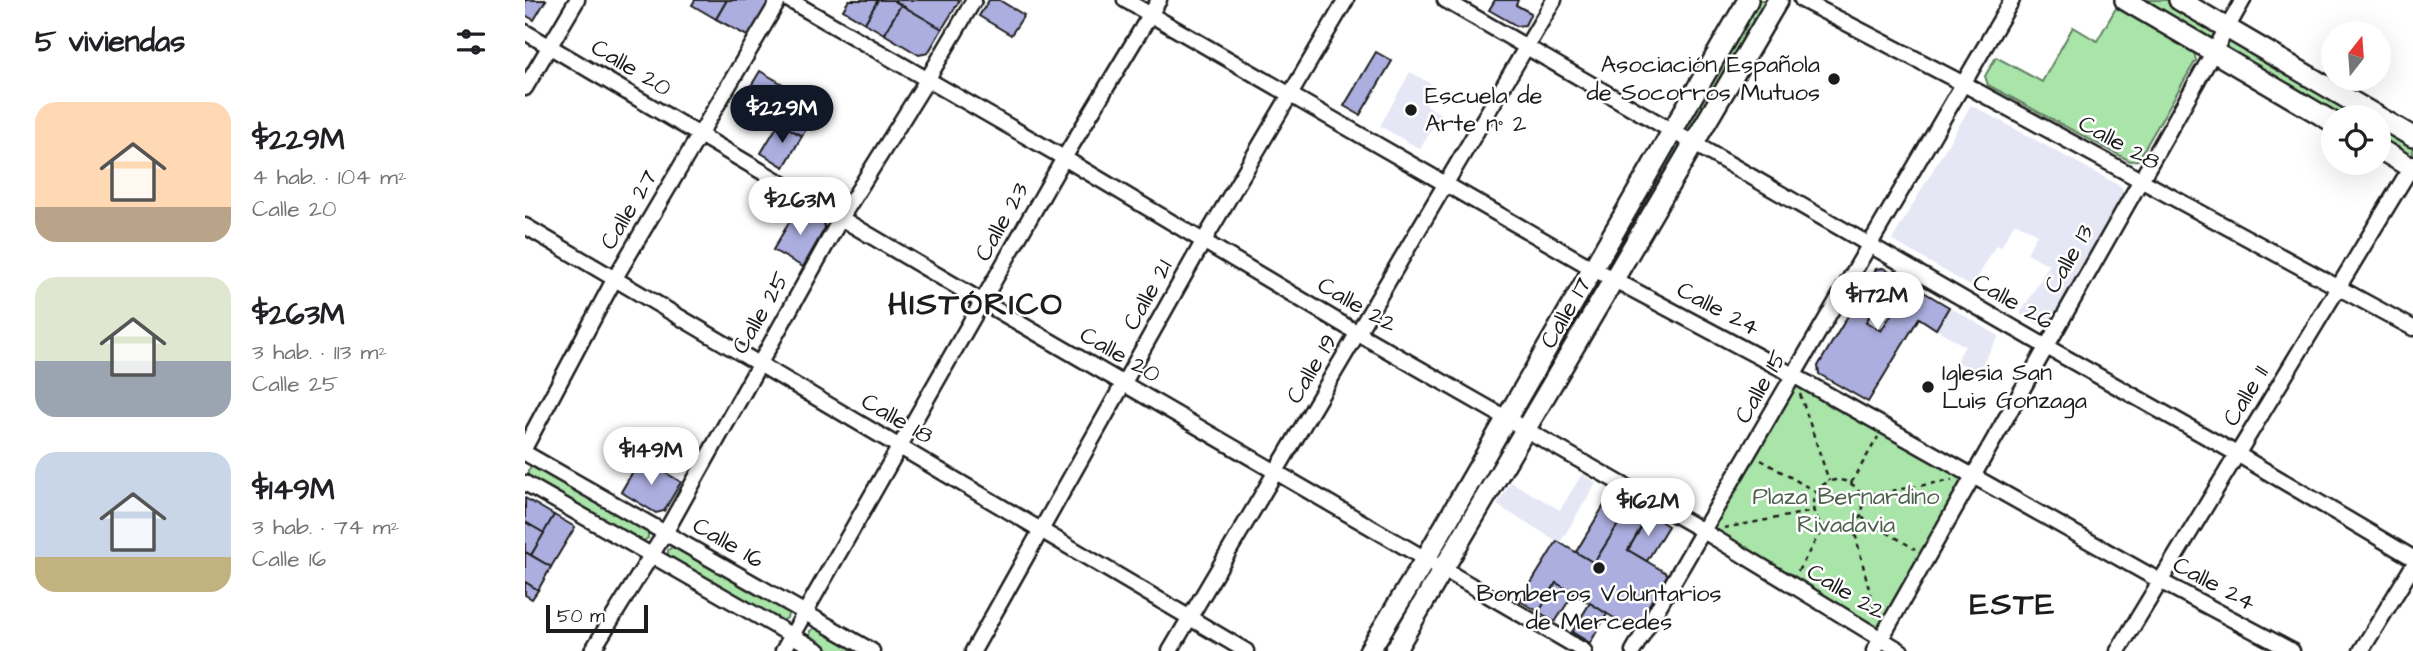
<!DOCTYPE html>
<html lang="es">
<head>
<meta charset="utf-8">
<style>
  body { margin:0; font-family:"Architects Daughter",sans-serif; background:#f6f6f6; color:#202124; height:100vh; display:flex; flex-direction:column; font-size:26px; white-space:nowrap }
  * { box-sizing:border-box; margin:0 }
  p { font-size:23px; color:#757577 }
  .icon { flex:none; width:38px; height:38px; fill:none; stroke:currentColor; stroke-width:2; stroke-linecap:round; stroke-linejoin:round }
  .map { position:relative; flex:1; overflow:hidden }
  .sheet { display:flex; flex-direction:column; background:#fff; width:525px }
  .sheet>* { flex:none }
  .needle { width:46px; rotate:17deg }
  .buttons { position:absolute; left:1796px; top:21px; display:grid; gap:14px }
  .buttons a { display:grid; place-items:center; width:70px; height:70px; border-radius:50%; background:#fff; box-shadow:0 7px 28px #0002; font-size:35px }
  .scale { position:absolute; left:21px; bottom:18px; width:102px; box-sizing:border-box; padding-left:7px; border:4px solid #1c1c1c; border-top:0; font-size:19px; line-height:24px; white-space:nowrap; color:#1c1c1c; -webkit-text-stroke:5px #fff; paint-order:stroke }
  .price { position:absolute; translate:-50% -60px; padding:0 16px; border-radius:24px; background:#fff; color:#222; font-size:23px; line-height:46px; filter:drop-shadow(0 2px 4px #0008) }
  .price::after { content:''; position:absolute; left:50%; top:42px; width:21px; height:16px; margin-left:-10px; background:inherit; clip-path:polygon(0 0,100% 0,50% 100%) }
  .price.selected { background:#111827; color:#fff }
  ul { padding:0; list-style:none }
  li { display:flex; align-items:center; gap:21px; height:175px; padding:0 35px }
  li span { display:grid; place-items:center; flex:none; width:196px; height:140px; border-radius:21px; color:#555 }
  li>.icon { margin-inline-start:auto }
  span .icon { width:84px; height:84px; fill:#fffc; stroke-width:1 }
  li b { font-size:30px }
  h2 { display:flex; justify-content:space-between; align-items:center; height:84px; padding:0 35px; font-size:30px }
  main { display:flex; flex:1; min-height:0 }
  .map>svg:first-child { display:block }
  .built { fill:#e6e7f5 }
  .green { fill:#a9e4a9; stroke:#628062; stroke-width:2 }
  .building { fill:#acaedf; stroke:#1c1c1c; stroke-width:2; fill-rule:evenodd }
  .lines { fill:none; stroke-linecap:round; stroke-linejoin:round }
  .minor-casing { stroke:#1c1c1c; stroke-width:19 }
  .major-casing { stroke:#1c1c1c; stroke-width:24 }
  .path { stroke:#1c1c1c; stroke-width:2.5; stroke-dasharray:5 5; stroke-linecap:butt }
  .minor { stroke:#fff; stroke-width:14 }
  .major { stroke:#fff; stroke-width:19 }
  .poi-dot { fill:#1c1c1c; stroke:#fff; stroke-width:2.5 }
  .labels { text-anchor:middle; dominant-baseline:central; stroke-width:5; stroke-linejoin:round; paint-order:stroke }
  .poi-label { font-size:24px; fill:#1c1c1c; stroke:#fff; text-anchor:start }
  .street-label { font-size:24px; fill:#1c1c1c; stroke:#fff }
  .park-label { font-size:24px; fill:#4d624d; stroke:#fff }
  .district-label { font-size:32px; font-weight:bold; letter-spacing:2px; fill:#1c1c1c; stroke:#fff }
</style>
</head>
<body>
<main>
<section class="sheet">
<h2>5 viviendas<svg class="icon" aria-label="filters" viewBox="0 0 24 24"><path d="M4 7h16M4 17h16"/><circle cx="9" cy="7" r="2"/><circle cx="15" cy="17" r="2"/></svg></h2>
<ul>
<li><span style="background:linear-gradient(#ffd9b3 75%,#b9a48a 0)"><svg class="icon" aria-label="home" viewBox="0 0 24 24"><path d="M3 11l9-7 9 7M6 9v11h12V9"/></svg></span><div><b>$229M</b><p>4 hab. · 104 m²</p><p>Calle 20</p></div></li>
<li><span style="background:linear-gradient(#dfe7d0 60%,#9aa5b1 0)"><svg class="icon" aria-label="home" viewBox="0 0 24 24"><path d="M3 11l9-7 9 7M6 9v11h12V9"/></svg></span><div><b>$263M</b><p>3 hab. · 113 m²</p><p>Calle 25</p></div></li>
<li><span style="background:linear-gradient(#c9d6e8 75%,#c2b280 0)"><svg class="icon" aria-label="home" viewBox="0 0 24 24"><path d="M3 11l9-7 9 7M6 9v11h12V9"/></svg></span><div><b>$149M</b><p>3 hab. · 74 m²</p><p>Calle 16</p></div></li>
</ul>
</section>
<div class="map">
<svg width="1888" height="651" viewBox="0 0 1888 651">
  <rect width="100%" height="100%" fill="#fff"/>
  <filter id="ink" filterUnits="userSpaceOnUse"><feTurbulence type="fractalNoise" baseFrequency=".0143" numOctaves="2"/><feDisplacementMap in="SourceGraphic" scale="14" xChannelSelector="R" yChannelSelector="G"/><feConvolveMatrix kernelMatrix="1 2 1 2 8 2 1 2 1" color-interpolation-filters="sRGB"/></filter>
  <g filter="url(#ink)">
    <g class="built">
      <polygon points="885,72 912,87 901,105 916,114 895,149 855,126"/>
      <polygon points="1446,105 1597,187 1599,197 1524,324 1516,326 1495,314 1524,265 1502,253 1512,234 1490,222 1476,247 1471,245 1447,287 1367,240"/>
      <polygon points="1358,268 1474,336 1452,373 1431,361 1440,346 1394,319 1343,402 1294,374 1293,366 1351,269"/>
      <polygon points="1057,474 1071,483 1035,543 972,505 986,482 1035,510"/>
    </g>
    <g class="green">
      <polygon points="1224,0 1247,0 863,651 846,651"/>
      <polygon points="1616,0 1650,0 1888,137 1888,157 1853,137 1853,117 1819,117"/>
      <polygon points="1591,8 1669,53 1671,60 1613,160 1605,161 1463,85 1460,76 1471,57 1517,82 1548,27 1572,41"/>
      <polygon points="1268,375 1447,476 1356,640 1180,532"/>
      <polygon points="9,466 123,531 123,538 117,542 3,477 3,470"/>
      <polygon points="149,546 260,608 263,614 262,618 256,622 143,557 143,550"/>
      <polygon points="291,627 335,651 306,651 285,638 285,631"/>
    </g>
    <g class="building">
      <polygon points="0,0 21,0 9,20 0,15"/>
      <polygon points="170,0 202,0 191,19 167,5"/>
      <polygon points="202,0 242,0 243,4 224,37 191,19"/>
      <polygon points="324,0 353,0 340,23 318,10"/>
      <polygon points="353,0 368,0 376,5 359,34 340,23"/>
      <polygon points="368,0 435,0 417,29"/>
      <polygon points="464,0 474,0 499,15 486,35 454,16"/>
      <polygon points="970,0 993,0 991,5 1006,13 1000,25 992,26 964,10"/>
      <polygon points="376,5 417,29 403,53 394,55 359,34"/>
      <polygon points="851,52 867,61 835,115 819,106"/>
      <polygon points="235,71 294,105 277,136 217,101"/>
      <polygon points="254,123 277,136 259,167 236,153"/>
      <polygon points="273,207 298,220 300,228 278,267 248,250"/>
      <path d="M1358,268L1424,307L1411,329L1394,318L1343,402L1294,374L1293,366L1351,269ZM1359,290L1375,300L1356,331L1341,322Z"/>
      <polygon points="116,458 156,482 139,511 131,513 96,492"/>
      <polygon points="1087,492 1106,504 1069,563 1051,552"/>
      <polygon points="0,498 29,515 19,533 0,522"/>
      <polygon points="1106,504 1124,514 1103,550 1143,574 1109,630 1031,583 1014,612 995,601 1032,541 1069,563"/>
      <polygon points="1124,514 1143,526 1122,561 1103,550"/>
      <polygon points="29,515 50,527 26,567 6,555"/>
      <polygon points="0,522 19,533 6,555 0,552"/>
      <polygon points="0,552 26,567 13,590 0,582"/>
      <polygon points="0,582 13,590 7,599 0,595"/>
      <polygon points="1031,583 1049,593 1030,622 1014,612"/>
      <polygon points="1065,603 1082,614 1065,643 1047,632"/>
    </g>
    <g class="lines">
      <g class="minor-casing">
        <g id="minor">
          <polyline points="264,0 539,158 834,334 1180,532 1376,651"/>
          <polyline points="600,0 1067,268 1268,375 1635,581 1767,651"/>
          <polyline points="920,0 1520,346 1712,454 1888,558"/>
          <polyline points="1277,0 1437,83 1888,328"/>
          <polyline points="0,32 458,302 1059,651"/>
          <polyline points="0,88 52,0"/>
          <polyline points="0,226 721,651"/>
          <polyline points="0,447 90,278 254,0"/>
          <polyline points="0,453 347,651"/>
          <polyline points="0,483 294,651"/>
          <polyline points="67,651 140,533 316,218 402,80 449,0"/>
          <polyline points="258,651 539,158 634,0"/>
          <polyline points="448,651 678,242 821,0"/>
          <polyline points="645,651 1029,0"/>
          <polyline points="1108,651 1487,0"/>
          <polyline points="1349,651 1718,0"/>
          <polyline points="1593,651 1888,164"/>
          <polyline points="1836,651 1888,566"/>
        </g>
      </g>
      <g class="major-casing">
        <g id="major">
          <polyline points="1600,0 1808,122"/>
          <polyline points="1654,0 1888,137"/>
          <polyline points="1853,148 1888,169"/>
          <polyline points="844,651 901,558 1223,0"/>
          <polyline points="870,651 1253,0"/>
        </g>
      </g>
      <g class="path">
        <polyline points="1275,394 1304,481"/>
        <polyline points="1236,460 1291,492"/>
        <circle cx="1313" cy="505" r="25"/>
        <polyline points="1326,483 1353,437"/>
        <polyline points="1337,496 1427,480"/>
        <polyline points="1336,517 1390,549"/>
        <polyline points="1328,525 1351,617"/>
        <polyline points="1199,528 1289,511"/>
        <polyline points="1273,571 1299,526"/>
      </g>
      <use href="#minor" class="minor"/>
      <use href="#major" class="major"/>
    </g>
  </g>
  <g class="poi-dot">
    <circle cx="1309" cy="79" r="7"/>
    <circle cx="886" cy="110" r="7"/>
    <circle cx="1403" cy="387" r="7"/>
    <circle cx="1074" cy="568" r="7"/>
  </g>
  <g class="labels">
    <g class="poi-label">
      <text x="1295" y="65" text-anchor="end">Asociación Española<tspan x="1295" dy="28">de Socorros Mutuos</tspan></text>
      <text x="900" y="96">Escuela de<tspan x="900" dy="28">Arte n° 2</tspan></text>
      <text x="1417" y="373">Iglesia San<tspan x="1417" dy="28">Luis Gonzaga</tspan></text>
      <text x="1074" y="594" text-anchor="middle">Bomberos Voluntarios<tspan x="1074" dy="28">de Mercedes</tspan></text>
    </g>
    <g class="street-label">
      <text transform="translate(106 68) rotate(31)">Calle 20</text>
      <text transform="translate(1594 143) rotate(29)">Calle 28</text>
      <text transform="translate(104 210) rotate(-59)">Calle 27</text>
      <text transform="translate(477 222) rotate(-61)">Calle 23</text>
      <text transform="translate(1544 259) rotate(-60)">Calle 13</text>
      <text transform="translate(623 295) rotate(-61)">Calle 21</text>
      <text transform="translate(1488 302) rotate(30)">Calle 26</text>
      <text transform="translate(832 305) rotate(30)">Calle 22</text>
      <text transform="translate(1193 309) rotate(28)">Calle 24</text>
      <text transform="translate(236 313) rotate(-60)">Calle 25</text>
      <text transform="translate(1041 313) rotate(-60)">Calle 17</text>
      <text transform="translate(595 355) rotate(30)">Calle 20</text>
      <text transform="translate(787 369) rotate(-59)">Calle 19</text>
      <text transform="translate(1236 387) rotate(-60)">Calle 15</text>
      <text transform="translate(1721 396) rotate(-59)">Calle 11</text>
      <text transform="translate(372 419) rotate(30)">Calle 18</text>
      <text transform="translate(203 543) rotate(30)">Calle 16</text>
      <text transform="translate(1689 584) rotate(28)">Calle 24</text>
      <text transform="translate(1321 592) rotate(31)">Calle 22</text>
    </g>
    <g class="park-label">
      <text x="1321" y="497">Plaza Bernardino<tspan x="1321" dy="28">Rivadavia</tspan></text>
    </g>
    <g class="district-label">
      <text x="451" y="304">HISTÓRICO</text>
      <text x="1488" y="604">ESTE</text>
    </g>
  </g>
</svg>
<div class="buttons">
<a><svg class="needle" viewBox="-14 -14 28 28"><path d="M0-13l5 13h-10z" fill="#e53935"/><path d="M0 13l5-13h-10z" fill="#757577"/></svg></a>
<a><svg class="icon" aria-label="locate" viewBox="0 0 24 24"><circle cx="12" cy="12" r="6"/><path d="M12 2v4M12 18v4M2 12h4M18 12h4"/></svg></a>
</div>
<div class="scale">50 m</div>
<b class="price selected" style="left:257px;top:145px">$229M</b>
<b class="price" style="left:275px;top:237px">$263M</b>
<b class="price" style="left:1352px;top:332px">$172M</b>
<b class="price" style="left:126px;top:487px">$149M</b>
<b class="price" style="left:1123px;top:538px">$162M</b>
</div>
</main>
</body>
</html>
